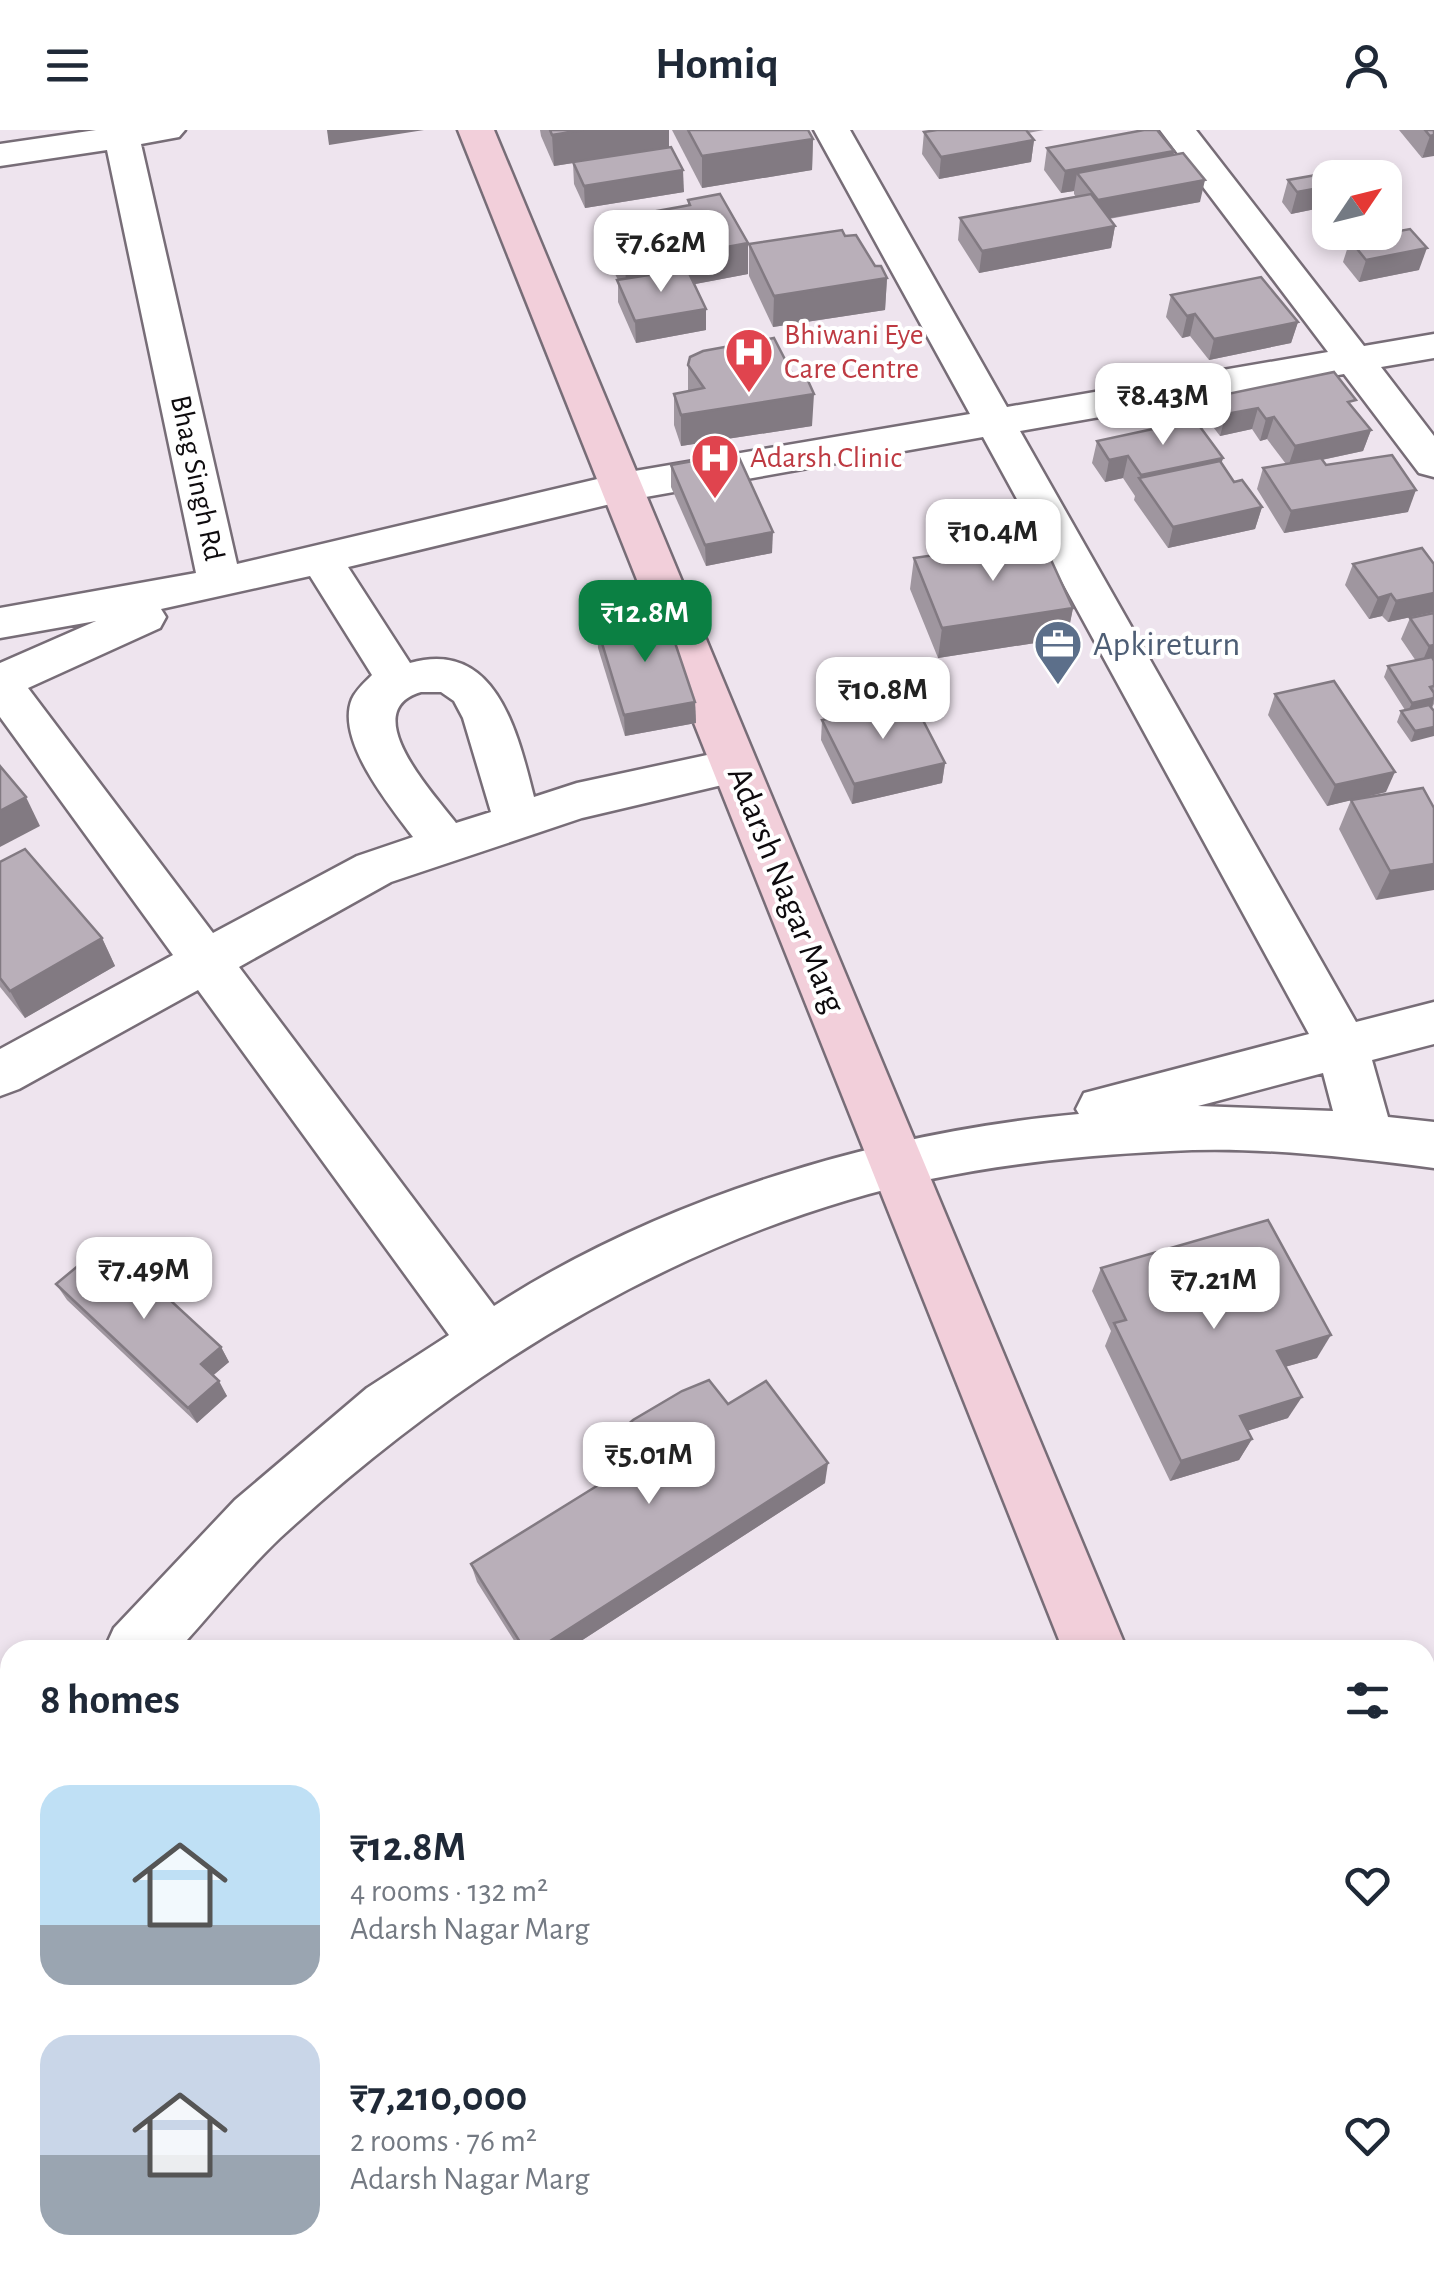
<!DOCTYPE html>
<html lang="en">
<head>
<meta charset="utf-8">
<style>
  body { margin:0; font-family:"Alegreya Sans",sans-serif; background:#f6f6f7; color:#1f2937; height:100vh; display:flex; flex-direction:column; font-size:38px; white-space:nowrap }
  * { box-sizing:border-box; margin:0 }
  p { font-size:32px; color:#747a83 }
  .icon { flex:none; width:55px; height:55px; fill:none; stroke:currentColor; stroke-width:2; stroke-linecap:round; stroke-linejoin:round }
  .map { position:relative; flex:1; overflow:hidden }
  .side { position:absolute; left:0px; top:1510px; width:1435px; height:640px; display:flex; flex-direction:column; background:#fff; border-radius:30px 30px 0 0; box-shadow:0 5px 15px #0003 }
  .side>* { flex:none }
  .needle { width:65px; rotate:55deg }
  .controls { position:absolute; left:1312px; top:30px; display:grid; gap:20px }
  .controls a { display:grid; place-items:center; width:90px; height:90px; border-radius:20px; background:#fff; box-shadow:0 5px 15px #0003; font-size:50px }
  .price { position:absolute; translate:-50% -85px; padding:0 22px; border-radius:20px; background:#fff; color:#222; font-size:32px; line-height:65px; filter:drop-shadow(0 2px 5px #0008) }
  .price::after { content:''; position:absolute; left:50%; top:60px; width:30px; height:22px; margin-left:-15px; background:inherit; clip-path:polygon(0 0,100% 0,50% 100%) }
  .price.current { background:#0b8043; color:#fff }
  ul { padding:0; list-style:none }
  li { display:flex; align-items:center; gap:30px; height:250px; padding:0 40px }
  li span { display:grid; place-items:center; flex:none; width:280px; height:200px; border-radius:30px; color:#555 }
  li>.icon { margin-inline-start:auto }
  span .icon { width:120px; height:120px; fill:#fffc; stroke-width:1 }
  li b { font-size:42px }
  h2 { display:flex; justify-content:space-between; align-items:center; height:120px; padding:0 40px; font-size:42px }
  header { display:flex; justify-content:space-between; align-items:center; height:130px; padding:0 40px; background:#fff; font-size:45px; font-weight:700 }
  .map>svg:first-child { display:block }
  .green { fill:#b4ca74 }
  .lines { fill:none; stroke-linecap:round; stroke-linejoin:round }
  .street-casing { stroke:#776d77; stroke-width:5 }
  .secondary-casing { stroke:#776d77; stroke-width:5 }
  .street { fill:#fff; fill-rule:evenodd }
  .secondary { fill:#f2cfda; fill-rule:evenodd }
  .wall { fill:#9f969f }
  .shaded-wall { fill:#827a82 }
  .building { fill:#b9afb9; stroke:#827a82; stroke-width:2.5 }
  .labels { text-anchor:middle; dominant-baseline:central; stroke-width:8; stroke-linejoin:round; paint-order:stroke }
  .far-health-label { font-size:30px; fill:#be3a42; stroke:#fff; text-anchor:start }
  .far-street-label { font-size:30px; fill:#0e0b0e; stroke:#fff }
  .service-label { font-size:35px; fill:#4e5e75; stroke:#fff; text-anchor:start }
  .street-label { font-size:35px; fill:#0e0b0e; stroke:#fff }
</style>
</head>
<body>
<header><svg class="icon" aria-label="menu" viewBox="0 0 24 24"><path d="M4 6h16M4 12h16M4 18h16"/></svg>Homiq<svg class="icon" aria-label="person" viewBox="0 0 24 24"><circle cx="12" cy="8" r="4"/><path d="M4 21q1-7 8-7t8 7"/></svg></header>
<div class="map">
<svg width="1434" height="2150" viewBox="0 0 1434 2150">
  <rect width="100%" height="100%" fill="#eee4ee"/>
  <polygon class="green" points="1425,2116 1434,2116 1434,2150 1252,2150 1275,2140 1425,2140"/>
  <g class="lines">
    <g class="street-casing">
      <g id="street">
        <path d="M96,0H185L179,7L141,14L237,434L623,343L970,284L814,0H850L1007,277L1328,222L1160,0H1196L1364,216L1434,204V228L1381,237L1434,306V347L1419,343L1344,244L1020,301L1356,892L1434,872V914L1372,930L1388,987L1434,992V1038C1347,1027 1258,1016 1170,1021C1063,1026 951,1039 848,1070C633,1134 444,1257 280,1408C244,1442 212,1483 178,1520H104L114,1498L235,1370L367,1258L449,1205L198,860L19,959L0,966V919L173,825L0,587V533L96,491L0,508V478L196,443L107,20L0,36V14ZM983,307L1309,904L1084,963L1076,979L1079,984C879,1002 663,1067 494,1176L239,837L391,752L582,688L752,648L758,636L752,624L735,619L577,653L534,667C518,605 497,508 410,533L348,437L623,371ZM310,446L372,545C365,552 356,560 352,569C335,610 390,676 413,707L357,726L213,803L28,558L160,498L166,487L161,479ZM421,562H441L454,571L463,588L491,682L456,693C433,663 356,581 421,562ZM1323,943L1333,981L1198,976Z"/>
        <polygon points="10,1653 10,1729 0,1733 0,1657"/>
      </g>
    </g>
    <g class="secondary-casing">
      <g id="secondary">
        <polygon points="458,0 494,0 1127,1520 1063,1520"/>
        <polygon points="1425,1994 1434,1995 1434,2067 1425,2066"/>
        <polygon points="1113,2140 1193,2140 1189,2150 1109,2150"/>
      </g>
    </g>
    <use href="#street" class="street"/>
    <use href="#secondary" class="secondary"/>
  </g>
  <g class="wall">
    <polygon points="540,0 669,0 669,17 684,62 585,78 574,54 573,33 554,36 541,6"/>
    <polygon points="672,0 808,0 813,9 812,40 702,58"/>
    <polygon points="937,0 1044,0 1028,3 1034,10 1031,32 939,49 922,24 924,2"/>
    <polygon points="1399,0 1434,0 1422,28"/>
    <polygon points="1047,18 1174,21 1174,25 1200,72 1109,89 1115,96 1111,118 979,143 958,110 960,88 1076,67 1074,64 1074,61 1061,63 1044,40"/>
    <polygon points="1384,33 1394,44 1387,66 1385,66 1385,48 1330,48 1330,76 1291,84 1282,72 1288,50"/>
    <polygon points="688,70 748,144 695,154 706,179 706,200 636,213 618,172 618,150 604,122 602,91 688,75"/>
    <polygon points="845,106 887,148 885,180 773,197 749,146 749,114"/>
    <polygon points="1350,110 1419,140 1359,152 1343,132"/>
    <polygon points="1171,165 1298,192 1291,213 1209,230 1190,206 1182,208 1166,187"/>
    <polygon points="688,235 812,296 681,316 674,295 674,264 688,261"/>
    <polygon points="1213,267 1353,278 1371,300 1363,321 1322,330 1326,335 1408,382 1284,403 1257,359 1263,338 1286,334 1267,309 1260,311 1252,299 1220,306 1207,289"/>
    <polygon points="1097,311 1223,328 1221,333 1234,352 1262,377 1255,399 1168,418 1134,370 1135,366 1123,348 1105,352 1092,333"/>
    <polygon points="671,335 772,423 706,436 671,357"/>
    <polygon points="977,419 1073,478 1067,508 938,528 910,459 914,428 965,427 976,425"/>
    <polygon points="1353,434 1434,434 1434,482 1388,492 1382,486 1369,489 1345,455"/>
    <polygon points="1434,483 1434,574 1411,612 1397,592 1401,581 1405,580 1384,547 1388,536 1416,531 1401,509 1410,488"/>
    <polygon points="597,497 695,572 696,593 625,606 598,518"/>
    <polygon points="1275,564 1386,662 1358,669 1434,678 1376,770 1339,699 1351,670 1327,676 1268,585"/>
    <polygon points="822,590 945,633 942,653 852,674 821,610"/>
    <polygon points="0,732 102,808 115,836 25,888 0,857"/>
    <polygon points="1101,1138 1317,1228 1285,1237 1288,1288 1247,1301 1252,1309 1239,1330 1170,1351 1105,1216 1111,1201 1092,1161"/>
    <polygon points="56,1154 221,1217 229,1232 213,1245 227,1266 197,1293 67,1170"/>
    <polygon points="728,1274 825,1353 567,1520 520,1520 477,1452 471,1434 621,1341 614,1331 611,1310"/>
  </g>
  <g class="shaded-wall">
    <polygon points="327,0 424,0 329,15"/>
    <polygon points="583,0 669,0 669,18 554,36 552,5"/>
    <polygon points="1434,5 1434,26 1422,28 1430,6"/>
    <polygon points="813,9 812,40 702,58 702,26"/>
    <polygon points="1034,10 1031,32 939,49 941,27"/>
    <polygon points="1174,21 1170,43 1077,43 1074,61 1061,63 1065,41"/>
    <polygon points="683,40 684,62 585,78 584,56"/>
    <polygon points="1394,44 1387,66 1385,66 1385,48 1375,48"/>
    <polygon points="1205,50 1200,72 1094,91 1098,70"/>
    <polygon points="1330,56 1330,76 1291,84 1297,62"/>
    <polygon points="1115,96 1111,118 979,143 982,121"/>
    <polygon points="748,113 748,144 627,167 625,136"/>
    <polygon points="1427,118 1419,140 1359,152 1366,130"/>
    <polygon points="887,148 885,180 773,197 774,166"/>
    <polygon points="706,179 706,200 636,213 635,191"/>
    <polygon points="1195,184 1190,206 1182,208 1187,186"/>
    <polygon points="1298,192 1291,213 1209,230 1214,209"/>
    <polygon points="814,264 812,296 681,316 681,285"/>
    <polygon points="1258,278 1252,299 1220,306 1226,284"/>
    <polygon points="1274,287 1267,309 1260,311 1266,289"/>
    <polygon points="1371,300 1363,321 1288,337 1295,316"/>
    <polygon points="1128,326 1123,348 1105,352 1109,330"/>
    <polygon points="1223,328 1217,350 1140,349 1141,345"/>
    <polygon points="1416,360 1408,382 1284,403 1291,381"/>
    <polygon points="1262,377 1255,399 1168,418 1173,397"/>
    <polygon points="773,402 772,423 706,436 705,415"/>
    <polygon points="1434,463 1434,482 1388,492 1396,471"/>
    <polygon points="1391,464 1382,486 1369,489 1378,468"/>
    <polygon points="1073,478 1067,508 938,528 942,498"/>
    <polygon points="1434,515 1434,534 1420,537 1429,516"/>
    <polygon points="1434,568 1432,578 1407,583 1412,573"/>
    <polygon points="695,572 696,593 625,606 624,585"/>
    <polygon points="1434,597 1434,606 1411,612 1415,601"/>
    <polygon points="945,633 942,653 852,674 854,654"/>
    <polygon points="1395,642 1386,662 1327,676 1335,655"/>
    <polygon points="26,667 40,696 0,717 0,681"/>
    <polygon points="1434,734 1434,760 1376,770 1390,741"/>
    <polygon points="102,808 115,836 25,888 10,861"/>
    <polygon points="1331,1205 1317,1228 1263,1243 1277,1221"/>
    <polygon points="221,1217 229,1232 209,1249 201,1234"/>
    <polygon points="219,1251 227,1266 197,1293 188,1278"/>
    <polygon points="1302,1267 1288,1288 1227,1307 1240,1286"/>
    <polygon points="1252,1309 1239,1330 1170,1351 1181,1331"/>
    <polygon points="828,1333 825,1353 567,1520 536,1520"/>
    <polygon points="171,2140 191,2140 206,2150 186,2150"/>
    <polygon points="585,2140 591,2140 586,2150 581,2150"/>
  </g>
  <g class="building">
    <polygon points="550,0 583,0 552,5"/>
    <polygon points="688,0 808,0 813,9 702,26"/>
    <polygon points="937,0 1026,0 1034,10 941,27 924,2"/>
    <polygon points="1144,0 1157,0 1174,21 1065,41 1047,18"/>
    <polygon points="1425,0 1434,0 1434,5 1430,6"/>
    <polygon points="671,17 683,40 584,56 573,32"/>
    <polygon points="1183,23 1205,50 1098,70 1077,43"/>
    <polygon points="1384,33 1394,44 1375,48 1330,48 1330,56 1297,62 1288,50"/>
    <polygon points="720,64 748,113 625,136 602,91 690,75 688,70"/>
    <polygon points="1091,64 1115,96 982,121 960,88"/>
    <polygon points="1410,99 1427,118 1366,130 1350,110"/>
    <polygon points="842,100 845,106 856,105 875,136 881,136 887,148 774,166 749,114"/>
    <polygon points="687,139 706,179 635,191 617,150"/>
    <polygon points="1261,147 1298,192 1214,209 1195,184 1187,186 1171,165"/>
    <polygon points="774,208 793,245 805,244 814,264 681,285 674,264 704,258 688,235 690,227 703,221"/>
    <polygon points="1334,242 1356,270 1348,272 1371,300 1295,316 1274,287 1266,289 1258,278 1226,284 1213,267"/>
    <polygon points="1195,290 1223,328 1141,345 1128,326 1109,330 1097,311"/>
    <polygon points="737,323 773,402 705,415 671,335"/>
    <polygon points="1392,325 1416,360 1291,381 1263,338 1321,328 1326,335"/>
    <polygon points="1220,331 1234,352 1242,350 1262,377 1173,397 1139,348"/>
    <polygon points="1042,410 1073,478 942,498 914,428 962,421 965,427 979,425 977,419"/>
    <polygon points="1422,418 1434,434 1434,463 1396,471 1391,464 1378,468 1353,434"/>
    <polygon points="1434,483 1434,515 1429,516 1410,488"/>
    <polygon points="666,486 695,572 624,585 597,497"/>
    <polygon points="1432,527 1434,531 1434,556 1430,557 1434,563 1434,568 1412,573 1388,536"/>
    <polygon points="1334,551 1395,642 1335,655 1275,564"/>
    <polygon points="912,569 945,633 854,654 822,590"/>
    <polygon points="1429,575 1434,581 1434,597 1415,601 1401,581"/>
    <polygon points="0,636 26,667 0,681"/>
    <polygon points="1423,658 1434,678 1434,734 1390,741 1351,670"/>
    <polygon points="25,719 102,808 10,861 0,848 0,732"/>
    <polygon points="1268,1090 1331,1205 1277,1221 1302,1267 1240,1286 1252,1309 1181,1331 1114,1193 1126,1190 1101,1138"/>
    <polygon points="107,1112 221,1217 201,1234 219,1251 188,1278 56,1154"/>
    <polygon points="709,1250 728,1274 766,1251 828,1333 536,1520 525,1520 471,1434 629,1336 611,1310 633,1290 682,1261"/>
    <polygon points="69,2140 171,2140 186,2150 63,2150"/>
    <polygon points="456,2140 585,2140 581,2150 451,2150"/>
    <polygon points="825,2140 904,2140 911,2145 909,2150 821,2150"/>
  </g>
  <defs>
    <g id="hospital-pin" transform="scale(2.5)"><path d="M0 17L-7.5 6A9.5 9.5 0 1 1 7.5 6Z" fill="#e0444e" stroke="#fff"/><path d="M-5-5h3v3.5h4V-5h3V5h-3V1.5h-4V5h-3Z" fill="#fff"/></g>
    <g id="office-pin" transform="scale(2.5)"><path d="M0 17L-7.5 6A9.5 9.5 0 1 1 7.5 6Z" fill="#5c6f8a" stroke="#fff"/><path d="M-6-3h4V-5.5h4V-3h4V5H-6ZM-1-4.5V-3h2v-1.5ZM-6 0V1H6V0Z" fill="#fff"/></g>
  </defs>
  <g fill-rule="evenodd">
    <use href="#hospital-pin" x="749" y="222"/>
    <use href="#hospital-pin" x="715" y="328"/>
    <use href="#office-pin" x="1058" y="514"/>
  </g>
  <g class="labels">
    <g class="far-health-label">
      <text x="784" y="205">Bhiwani Eye<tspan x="784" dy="34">Care Centre</tspan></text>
      <text x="750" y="328">Adarsh Clinic</text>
    </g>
    <g class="far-street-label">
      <text transform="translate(197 348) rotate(78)">Bhag Singh Rd</text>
    </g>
    <g class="service-label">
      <text x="1093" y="514">Apkireturn</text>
    </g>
    <g class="street-label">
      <text transform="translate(786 760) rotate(68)">Adarsh Nagar Marg</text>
    </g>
  </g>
</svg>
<div class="controls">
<a><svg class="needle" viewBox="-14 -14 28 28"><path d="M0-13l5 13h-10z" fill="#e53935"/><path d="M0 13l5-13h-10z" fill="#747a83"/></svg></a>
</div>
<b class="price" style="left:661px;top:165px">₹7.62M</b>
<b class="price" style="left:1163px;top:318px">₹8.43M</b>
<b class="price" style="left:993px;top:454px">₹10.4M</b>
<b class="price current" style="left:645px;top:535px">₹12.8M</b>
<b class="price" style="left:883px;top:612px">₹10.8M</b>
<b class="price" style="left:144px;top:1192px">₹7.49M</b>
<b class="price" style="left:1214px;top:1202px">₹7.21M</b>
<b class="price" style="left:649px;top:1377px">₹5.01M</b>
<section class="side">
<h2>8 homes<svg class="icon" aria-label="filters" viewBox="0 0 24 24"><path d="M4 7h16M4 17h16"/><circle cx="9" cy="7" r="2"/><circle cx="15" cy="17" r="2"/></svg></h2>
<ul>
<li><span style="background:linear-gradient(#bfe0f5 70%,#9aa5b1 0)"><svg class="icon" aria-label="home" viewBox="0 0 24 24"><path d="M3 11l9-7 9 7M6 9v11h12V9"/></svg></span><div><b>₹12.8M</b><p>4 rooms · 132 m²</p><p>Adarsh Nagar Marg</p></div><svg class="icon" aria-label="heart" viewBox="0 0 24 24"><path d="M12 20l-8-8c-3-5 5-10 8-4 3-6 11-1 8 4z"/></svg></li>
<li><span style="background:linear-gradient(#c9d6e8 60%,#9aa5b1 0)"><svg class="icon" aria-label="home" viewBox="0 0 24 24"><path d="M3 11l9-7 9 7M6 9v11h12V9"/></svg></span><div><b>₹7,210,000</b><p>2 rooms · 76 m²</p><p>Adarsh Nagar Marg</p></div><svg class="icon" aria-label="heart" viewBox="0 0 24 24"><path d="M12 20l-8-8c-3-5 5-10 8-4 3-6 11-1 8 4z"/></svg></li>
</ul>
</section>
</div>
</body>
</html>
